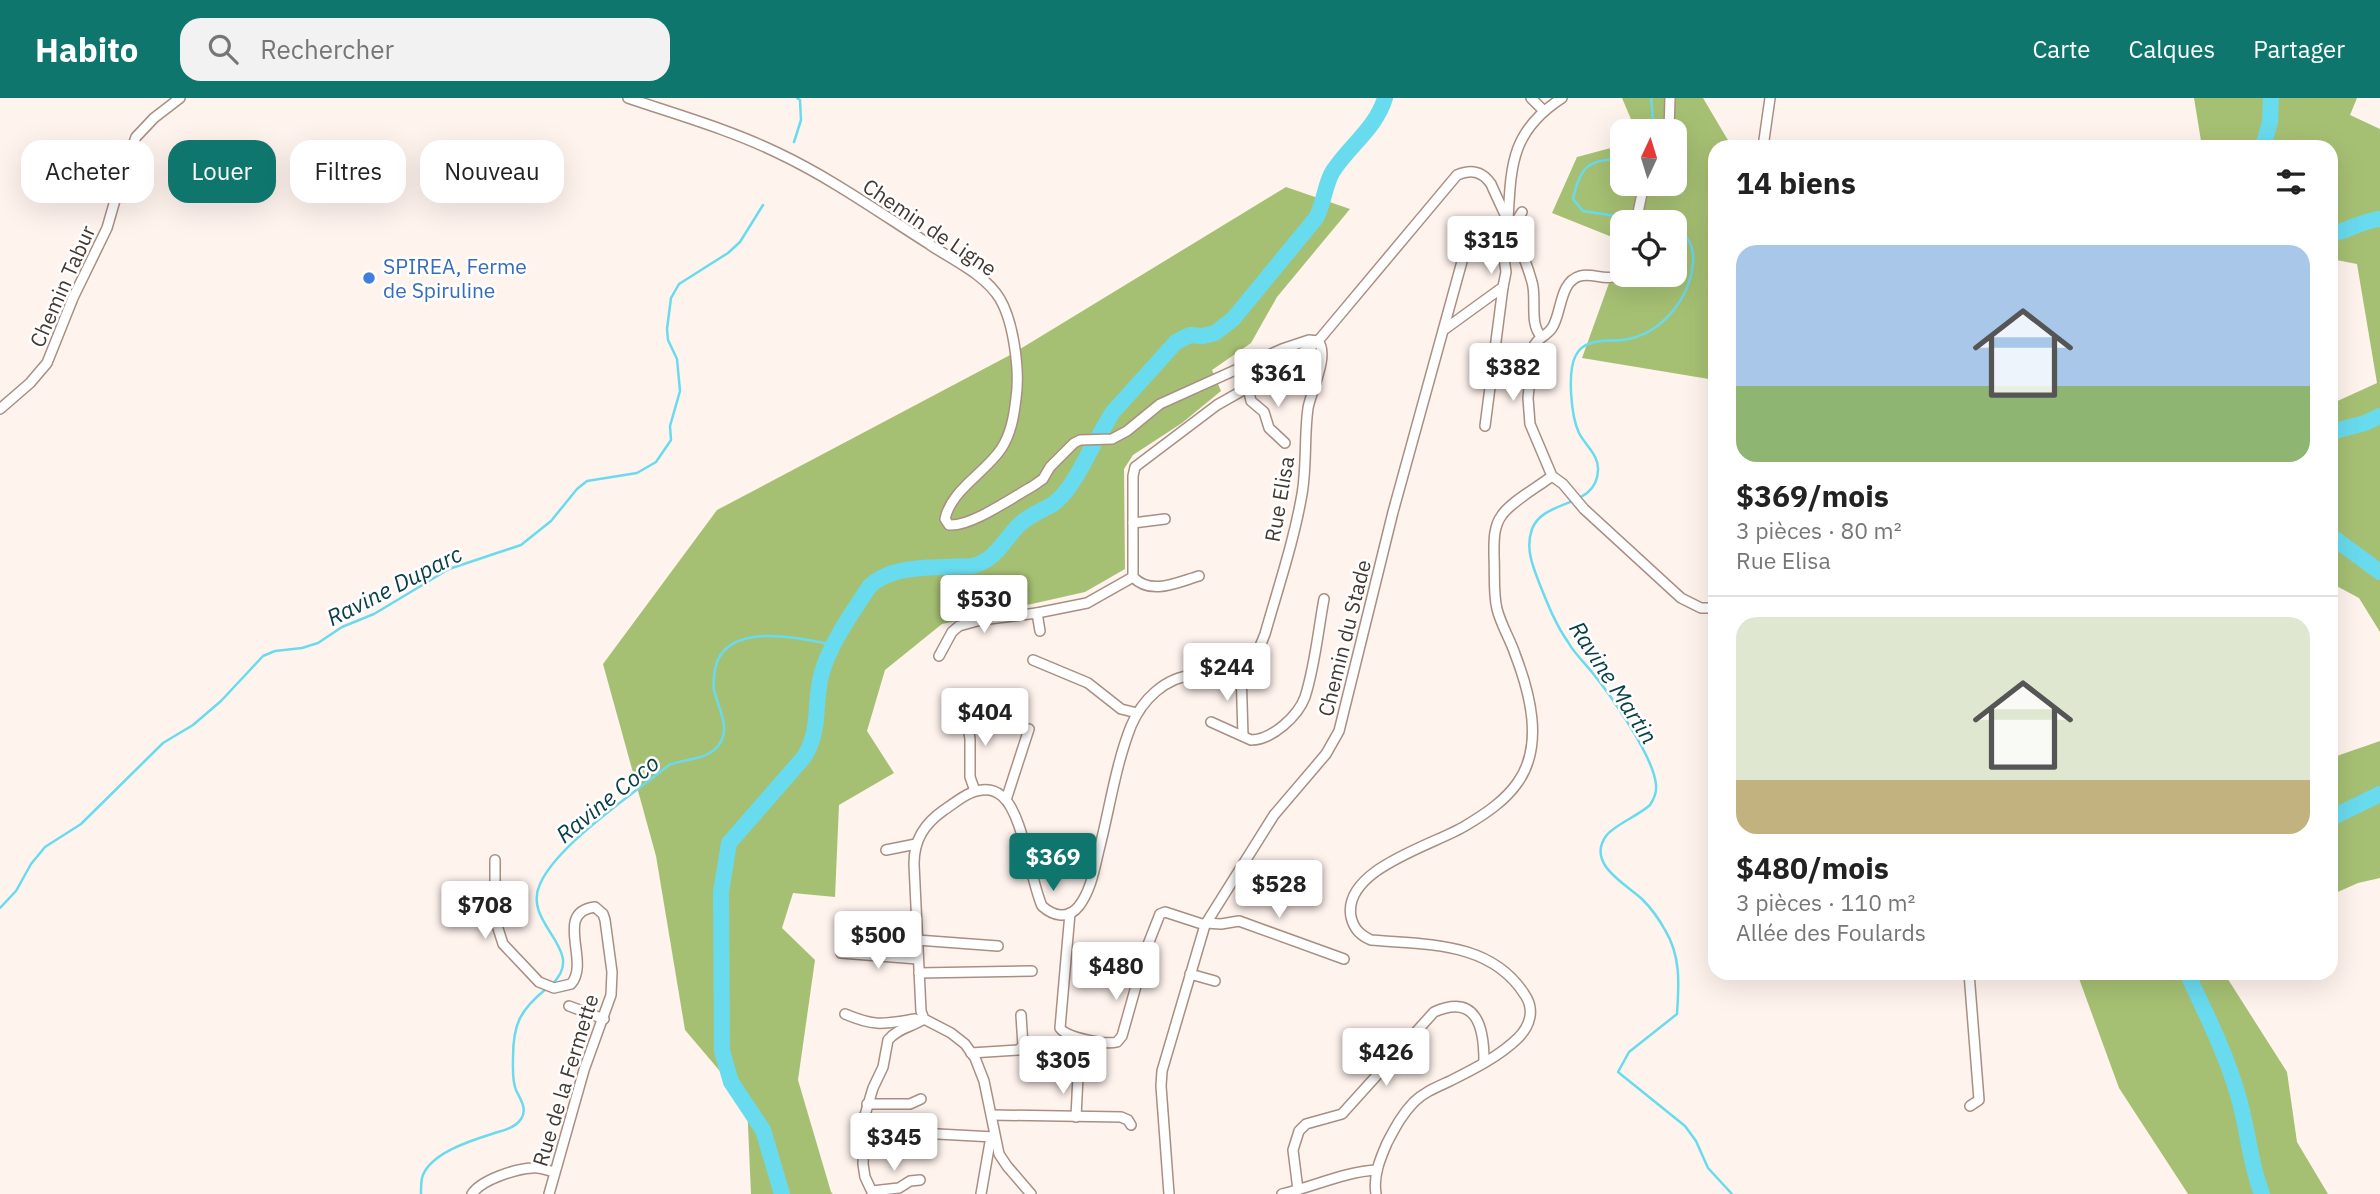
<!DOCTYPE html>
<html lang="fr">
<head>
<meta charset="utf-8">
<style>
  body { margin:0; font-family:"IBM Plex Sans",sans-serif; background:#f2f2f2; color:#222; height:100vh; display:flex; flex-direction:column; font-size:26px; white-space:nowrap }
  * { box-sizing:border-box; margin:0 }
  p { font-size:23px; color:#767676 }
  .icon { flex:none; width:38px; height:38px; fill:none; stroke:currentColor; stroke-width:2; stroke-linecap:round; stroke-linejoin:round }
  .map { position:relative; flex:1; overflow:hidden }
  .sheet { position:absolute; left:1708px; top:42px; width:630px; height:840px; display:flex; flex-direction:column; background:#fff; border-radius:21px; box-shadow:0 7px 28px #0002 }
  .sheet>* { flex:none }
  .hud { position:absolute; left:21px; top:42px; width:665px; height:63px; display:flex; gap:14px }
  .needle { width:46px; rotate:4deg }
  .buttons { position:absolute; left:1610px; top:21px; display:grid; gap:14px }
  .buttons a { display:grid; place-items:center; width:77px; height:77px; border-radius:14px; background:#fff; box-shadow:0 7px 28px #0002; font-size:35px }
  .price { position:absolute; translate:-50% -60px; padding:0 16px; border-radius:7px; background:#fff; color:#222; font-size:23px; line-height:46px; filter:drop-shadow(0 2px 4px #0008) }
  .price::after { content:''; position:absolute; left:50%; top:42px; width:21px; height:16px; margin-left:-10px; background:inherit; clip-path:polygon(0 0,100% 0,50% 100%) }
  .price.active { background:#0f766e; color:#fff }
  ul { padding:0; list-style:none }
  li { display:grid; align-content:center; gap:14px; height:371px; padding:0 28px }
  li+li { border-top:2px solid #e0e0e0 }
  li span { display:grid; place-items:center; height:217px; border-radius:21px; color:#555 }
  li>.icon { margin-inline-start:auto }
  span .icon { width:126px; height:126px; fill:#fffc; stroke-width:1 }
  li b { font-size:30px }
  h2 { display:flex; justify-content:space-between; align-items:center; height:84px; padding:0 28px; font-size:30px }
  .pill { padding:0 24px; border-radius:21px; background:#fff; box-shadow:0 7px 28px #0002; font-size:24px; line-height:63px }
  .pill.active { background:#0f766e; color:#fff }
  header { display:flex; align-items:center; gap:42px; box-sizing:border-box; height:98px; padding:0 35px; background:#0f766e; color:#fff }
  header strong { font-size:33px }
  nav { display:flex; gap:38px; margin-inline-start:auto; font-size:24px }
  .search { width:490px; height:63px; background:#f2f2f2; display:flex; align-items:center; gap:18px; box-sizing:border-box; padding:0 24px; border-radius:21px; color:#767676; font-size:26px }
  .map>svg:first-child { display:block }
  .forest { fill:#a6c073 }
  .lines { fill:none; stroke-linecap:round; stroke-linejoin:round }
  .stream { stroke:#69dbee; stroke-width:2.5 }
  .river { stroke:#69dbee; stroke-width:16 }
  .minor-casing { stroke:#a98f83; stroke-width:12 }
  .minor { stroke:#fff; stroke-width:9 }
  .shop-dot { fill:#3f7fe0; stroke:#fff; stroke-width:2.5 }
  .labels { text-anchor:middle; dominant-baseline:central; stroke-width:5; stroke-linejoin:round; paint-order:stroke }
  .street-label { font-size:21px; fill:#433832; stroke:#fff }
  .shop-label { font-size:21px; fill:#366cbe; stroke:#fff; text-anchor:start }
  .water-label { font-size:23px; font-style:italic; fill:#094048; stroke:#fff }
</style>
</head>
<body>
<header>
<strong>Habito</strong>
<div class="search"><svg class="icon" aria-label="search" viewBox="0 0 24 24"><circle cx="10" cy="10" r="6"/><path d="M15 15l6 6"/></svg>Rechercher</div>
<nav><a>Carte</a><a>Calques</a><a>Partager</a></nav>
</header>
<div class="map">
<svg width="2380" height="1096" viewBox="0 0 2380 1096">
  <rect width="100%" height="100%" fill="#fff3ee"/>
  <g class="forest">
    <polygon points="1622,0 1703,0 1732,49 1715,49 1715,282 1582,260 1622,149 1622,177 1675,177 1675,124 1622,124 1622,143 1552,115 1577,59 1622,47 1622,86 1675,86 1675,33 1636,33"/>
    <polygon points="2194,0 2357,0 2350,17 2380,31 2380,534 2359,500 2331,485 2331,306 2377,285 2357,166 2331,161 2331,49 2202,49"/>
    <polygon points="1286,89 1350,111 1277,199 1251,245 1212,272 1221,293 1182,325 1133,357 1124,371 1125,471 1085,494 942,526 885,572 867,633 894,675 839,707 835,799 793,795 782,830 815,862 798,982 831,1094 833,1096 751,1096 747,1005 685,932 656,758 603,566 717,412 1012,256"/>
    <polygon points="2380,643 2380,780 2358,785 2331,797 2331,660"/>
    <polygon points="2077,875 2224,875 2287,974 2297,1044 2328,1096 2188,1096 2119,990"/>
  </g>
  <g class="lines">
    <g class="stream">
      <polyline points="1651,0 1654,33"/>
      <polyline points="794,44 801,22 800,2 797,0"/>
      <path d="M1622,61C1589,61 1580,68 1573,101L1583,113L1629,120"/>
      <polyline points="1646,123 1654,124"/>
      <path d="M1675,130C1689,137 1694,149 1693,165C1690,199 1664,233 1629,241C1611,245 1586,238 1576,257C1567,273 1571,318 1579,335C1585,347 1599,357 1598,372C1597,411 1544,400 1532,431C1525,451 1533,469 1540,487C1548,507 1556,527 1568,544C1574,555 1583,563 1591,573C1610,596 1654,659 1656,687C1657,695 1654,701 1650,707C1638,718 1614,727 1606,738C1586,766 1626,786 1642,801C1650,809 1659,821 1665,832C1681,858 1679,886 1677,916L1629,954L1618,974L1685,1028L1696,1043L1708,1070L1732,1096"/>
      <polyline points="0,810 16,793 31,766 45,749 81,726 163,645 193,627 221,603 263,558 275,553 302,550 318,545 342,529 374,516 449,471 521,447 551,423 577,391 587,383 637,375 656,364 671,342 670,328 680,293 677,261 668,242 667,231 671,200 679,186 728,155 740,144 763,107"/>
      <path d="M551,887C590,852 521,827 540,786C557,747 634,695 669,667C686,660 705,663 718,648C732,631 718,610 714,592C713,586 714,577 715,571C725,522 801,540 834,547"/>
      <path d="M421,1096C421,1091 421,1085 422,1080C429,1054 476,1041 498,1034C506,1032 516,1029 521,1021C528,1011 520,1001 516,992C512,983 513,969 513,960C513,926 520,912 546,891"/>
    </g>
    <g class="river">
      <polyline points="2263,49 2270,24 2271,0"/>
      <path d="M2331,136C2348,133 2363,122 2380,121"/>
      <polyline points="2331,334 2365,325 2380,318"/>
      <path d="M1099,338L1112,315L1176,244L1190,237L1203,238L1215,235L1233,221L1316,120C1324,106 1325,85 1333,73C1350,47 1376,30 1385,0"/>
      <polyline points="2331,438 2380,474"/>
      <polyline points="2331,720 2380,696"/>
      <path d="M2187,875C2206,916 2227,957 2239,1001C2248,1032 2250,1065 2262,1096"/>
      <path d="M782,1096L763,1032L731,984L722,953L721,794L729,745L804,659C822,630 813,605 822,574C831,544 852,515 869,489C891,465 942,470 972,468C997,462 1003,442 1020,426C1029,417 1042,413 1053,406C1071,393 1082,367 1093,348"/>
    </g>
    <g class="minor-casing">
      <g id="minor">
        <path d="M628,0C678,17 731,32 778,55C831,80 880,115 929,146C952,162 985,176 1000,201C1014,225 1020,274 1016,300C1014,318 1011,336 1001,351C985,375 951,392 945,421L949,427C971,429 1013,399 1033,388L1043,381L1050,369L1074,345L1080,342L1112,341L1127,333L1160,306L1282,251L1309,242L1318,243"/>
        <polyline points="1531,0 1543,12"/>
        <polyline points="1669,33 1670,0"/>
        <polyline points="1763,49 1770,0"/>
        <path d="M1508,122C1511,67 1511,33 1562,0"/>
        <polyline points="1636,124 1644,86"/>
        <path d="M1622,174C1608,186 1595,174 1580,178C1559,184 1562,215 1552,230C1546,239 1537,239 1533,250L1528,300L1530,326L1552,378L1563,386L1584,411L1681,500L1701,510H1715"/>
        <polyline points="1445,231 1503,189 1506,174 1501,139 1511,132 1522,114"/>
        <polyline points="1304,282 1307,277 1319,269"/>
        <polyline points="1248,290 1251,303 1264,314 1269,330 1285,345"/>
        <polyline points="0,311 30,285 47,265 73,200 107,130 124,71 136,39 154,20 180,0"/>
        <polyline points="1485,328 1503,189"/>
        <polyline points="1133,425 1165,421"/>
        <path d="M1199,478C1178,484 1151,498 1133,479V378L1135,369L1217,307L1277,273L1318,243L1457,77C1471,71 1482,73 1491,86C1505,118 1523,151 1532,184C1537,200 1529,226 1541,238"/>
        <polyline points="1037,515 1087,505 1133,479"/>
        <polyline points="939,558 952,534 959,528 981,522 1037,515 1040,533"/>
        <polyline points="1033,562 1088,585 1121,611 1137,615"/>
        <polyline points="1241,572 1243,638"/>
        <polyline points="966,615 970,641 970,679 975,693"/>
        <path d="M1211,624L1251,642C1272,642 1298,618 1305,599C1315,568 1318,533 1324,501"/>
        <polyline points="1006,702 1029,631"/>
        <polyline points="886,752 916,746"/>
        <path d="M495,762V821L503,846L539,884L554,890L571,886C591,864 553,814 595,809L603,816L605,822L612,874L611,897L584,972L549,1096"/>
        <path d="M1070,815L1060,930C1067,940 1105,947 1117,944L1122,938L1147,849L1160,816L1165,814L1205,827"/>
        <polyline points="1206,825 1221,826 1239,823 1344,861"/>
        <polyline points="917,842 998,848"/>
        <polyline points="841,855 918,861"/>
        <polyline points="919,875 1032,873"/>
        <polyline points="1969,875 1979,1002 1970,1008"/>
        <polyline points="1190,876 1215,883"/>
        <polyline points="569,908 604,921"/>
        <path d="M845,916C876,929 883,926 915,921"/>
        <polyline points="971,955 1018,952 1023,948 1021,917"/>
        <polyline points="867,1006 910,1006 921,1001"/>
        <polyline points="992,1017 1121,1019 1128,1022 1131,1027"/>
        <polyline points="1076,1019 1078,978"/>
        <polyline points="900,1034 994,1039 990,1044 981,1096"/>
        <path d="M1298,1092L1293,1052L1299,1033L1306,1026L1342,1016L1434,914C1477,895 1484,930 1484,963"/>
        <polyline points="872,1093 899,1090 910,1083 920,1082"/>
        <path d="M472,1096C481,1082 515,1071 532,1070C539,1069 547,1072 554,1074"/>
        <path d="M873,1096L865,1079L863,1066L865,1017L873,990L883,969L888,942C898,930 912,929 924,921"/>
        <path d="M1031,1096L1007,1068L999,1056L984,983L975,960L965,946L951,935L924,921L921,913L914,766C914,742 924,726 944,712C955,705 968,693 982,692C989,691 996,693 1002,698C1023,715 1030,781 1042,808C1053,818 1068,822 1079,808C1092,791 1095,767 1100,748C1110,708 1116,666 1131,628C1142,602 1165,579 1194,577C1210,575 1228,579 1242,571C1254,564 1260,549 1265,536C1278,490 1294,443 1302,396C1307,367 1304,338 1308,310C1311,293 1330,257 1318,243"/>
        <polyline points="1169,1096 1161,988 1162,973 1205,827 1274,717 1326,656 1339,633 1393,414 1466,149"/>
        <path d="M1282,1096C1312,1089 1347,1073 1377,1072"/>
        <path d="M1376,1096C1373,1078 1380,1061 1387,1045C1395,1030 1402,1016 1414,1004C1424,994 1437,989 1450,983C1472,972 1500,958 1518,940C1530,928 1535,912 1525,897C1491,843 1427,847 1371,842C1360,837 1354,831 1351,819C1342,771 1434,747 1465,728C1485,716 1505,703 1518,684C1544,647 1530,595 1515,556C1510,541 1501,527 1497,511C1493,495 1495,475 1494,458C1494,444 1493,429 1502,417C1512,403 1538,389 1552,378"/>
      </g>
    </g>
    <use href="#minor" class="minor"/>
  </g>
  <circle class="shop-dot" cx="369" cy="180" r="7"/>
  <g class="labels">
    <g class="street-label">
      <text transform="translate(930 129) rotate(34)">Chemin de Ligne</text>
      <text transform="translate(62 188) rotate(-66)">Chemin Tabur</text>
      <text transform="translate(1279 401) rotate(-80)">Rue Elisa</text>
      <text transform="translate(1344 540) rotate(-76)">Chemin du Stade</text>
      <text transform="translate(565 982) rotate(-73)">Rue de la Fermette</text>
    </g>
    <g class="shop-label">
      <text x="383" y="168">SPIREA, Ferme<tspan x="383" dy="24">de Spiruline</tspan></text>
    </g>
    <g class="water-label">
      <text transform="translate(394 487) rotate(-27)">Ravine Duparc</text>
      <text transform="translate(1614 584) rotate(57)">Ravine Martin</text>
      <text transform="translate(607 700) rotate(-39)">Ravine Coco</text>
    </g>
  </g>
</svg>
<div class="buttons">
<a><svg class="needle" viewBox="-14 -14 28 28"><path d="M0-13l5 13h-10z" fill="#e53935"/><path d="M0 13l5-13h-10z" fill="#767676"/></svg></a>
<a><svg class="icon" aria-label="locate" viewBox="0 0 24 24"><circle cx="12" cy="12" r="6"/><path d="M12 2v4M12 18v4M2 12h4M18 12h4"/></svg></a>
</div>
<b class="price" style="left:1491px;top:178px">$315</b>
<b class="price" style="left:1513px;top:305px">$382</b>
<b class="price" style="left:1278px;top:311px">$361</b>
<b class="price" style="left:984px;top:537px">$530</b>
<b class="price" style="left:1227px;top:605px">$244</b>
<b class="price" style="left:985px;top:650px">$404</b>
<b class="price active" style="left:1053px;top:795px">$369</b>
<b class="price" style="left:1279px;top:822px">$528</b>
<b class="price" style="left:485px;top:843px">$708</b>
<b class="price" style="left:878px;top:873px">$500</b>
<b class="price" style="left:1116px;top:904px">$480</b>
<b class="price" style="left:1386px;top:990px">$426</b>
<b class="price" style="left:1063px;top:998px">$305</b>
<b class="price" style="left:894px;top:1075px">$345</b>
<div class="hud">
<a class="pill">Acheter</a>
<a class="pill active">Louer</a>
<a class="pill">Filtres</a>
<a class="pill">Nouveau</a>
</div>
<section class="sheet">
<h2>14 biens<svg class="icon" aria-label="filters" viewBox="0 0 24 24"><path d="M4 7h16M4 17h16"/><circle cx="9" cy="7" r="2"/><circle cx="15" cy="17" r="2"/></svg></h2>
<ul>
<li><span style="background:linear-gradient(#a9c7e8 65%,#8fb573 0)"><svg class="icon" aria-label="home" viewBox="0 0 24 24"><path d="M3 11l9-7 9 7M6 9v11h12V9"/></svg></span><div><b>$369/mois</b><p>3 pièces · 80 m²</p><p>Rue Elisa</p></div></li>
<li><span style="background:linear-gradient(#dfe7d0 75%,#c2b280 0)"><svg class="icon" aria-label="home" viewBox="0 0 24 24"><path d="M3 11l9-7 9 7M6 9v11h12V9"/></svg></span><div><b>$480/mois</b><p>3 pièces · 110 m²</p><p>Allée des Foulards</p></div></li>
</ul>
</section>
</div>
</body>
</html>
